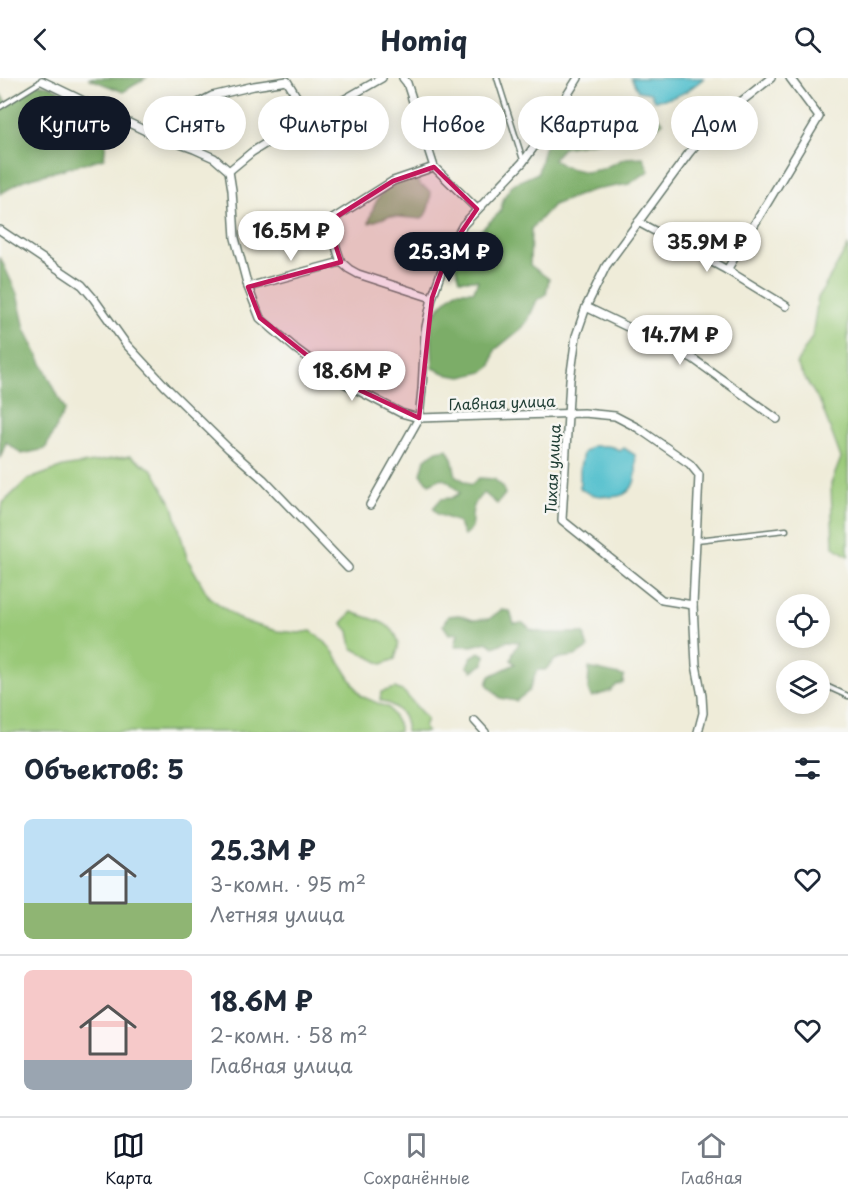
<!DOCTYPE html>
<html lang="ru">
<head>
<meta charset="utf-8">
<style>
  body { margin:0; font-family:"Playpen Sans",sans-serif; background:#f2f2f3; color:#1f2937; height:100vh; display:flex; flex-direction:column; font-size:22px; white-space:nowrap }
  * { box-sizing:border-box; margin:0 }
  p { font-size:20px; color:#747a83 }
  .icon { flex:none; width:33px; height:33px; fill:none; stroke:currentColor; stroke-width:2; stroke-linecap:round; stroke-linejoin:round }
  .map { position:relative; height:654px; overflow:hidden }
  .details { display:flex; flex-direction:column; background:#fff; flex:1 }
  .details>* { flex:none }
  .banner { position:absolute; left:18px; top:18px; width:813px; height:54px; display:flex; gap:12px }
  .tools { position:absolute; left:776px; top:516px; display:grid; gap:12px }
  .tools a { display:grid; place-items:center; width:54px; height:54px; border-radius:50%; background:#fff; box-shadow:0 3px 15px #0003; font-size:30px }
  .price { position:absolute; translate:-50% -51px; padding:0 14px; border-radius:21px; background:#fff; color:#222; font-size:20px; line-height:39px; filter:drop-shadow(0 2px 3px #0008) }
  .price::after { content:''; position:absolute; left:50%; top:36px; width:18px; height:14px; margin-left:-9px; background:inherit; clip-path:polygon(0 0,100% 0,50% 100%) }
  .price.current { background:#111827; color:#fff }
  ul { padding:0; list-style:none }
  li { display:flex; align-items:center; gap:18px; height:150px; padding:0 24px }
  li+li { border-top:2px solid #e0e1e3 }
  li span { display:grid; place-items:center; flex:none; width:168px; height:120px; border-radius:9px; color:#555 }
  li>.icon { margin-inline-start:auto }
  span .icon { width:72px; height:72px; fill:#fffc; stroke-width:1 }
  li b { font-size:26px }
  h2 { display:flex; justify-content:space-between; align-items:center; height:72px; padding:0 24px; font-size:26px }
  .pill { padding:0 21px; border-radius:27px; background:#fff; box-shadow:0 3px 15px #0003; font-size:21px; line-height:54px }
  .pill.current { background:#111827; color:#fff }
  header { display:flex; justify-content:space-between; align-items:center; height:78px; padding:0 24px; background:#fff; font-size:27px; font-weight:700 }
  .tab-bar { display:flex; justify-content:space-around; align-items:center; height:84px; border-top:2px solid #e0e1e3; background:#fff; font-size:16px; color:#747a83 }
  .tab-bar a { display:grid; justify-items:center; gap:3px }
  .tab-bar .current { color:#111827 }
  .map>svg:first-child { display:block }
  .green { fill:#9ac978; stroke:#5c8356; stroke-width:1.5 }
  .forest { fill:#7bad68; stroke:#4d754e; stroke-width:1.5 }
  .water { fill:#53c0cd; stroke:#397e80; stroke-width:1.5 }
  .lines { fill:none; stroke-linecap:round; stroke-linejoin:round }
  .lane-casing { stroke:#687a6e; stroke-width:7 }
  .street-casing { stroke:#687a6e; stroke-width:10 }
  .lane { stroke:#fff; stroke-width:4 }
  .street { stroke:#fff; stroke-width:7 }
  .marked { fill:#c2185b; fill-opacity:0.2; stroke:#c2185b; stroke-width:4.5; stroke-linejoin:round }
  .labels { text-anchor:middle; dominant-baseline:central; stroke-width:5; stroke-linejoin:round; paint-order:stroke }
  .street-label { font-size:15px; fill:#1f3d34; stroke:#f6f6f2 }
</style>
</head>
<body>
<header><svg class="icon" aria-label="back" viewBox="0 0 24 24"><path d="M15 5l-7 7 7 7"/></svg>Homiq<svg class="icon" aria-label="search" viewBox="0 0 24 24"><circle cx="10" cy="10" r="6"/><path d="M15 15l6 6"/></svg></header>
<div class="map">
<svg width="848" height="654" viewBox="0 0 848 654">
  <rect width="100%" height="100%" fill="#f6f6f2"/>
  <filter id="ink" filterUnits="userSpaceOnUse"><feTurbulence type="fractalNoise" baseFrequency=".0167" numOctaves="2"/><feDisplacementMap in="SourceGraphic" scale="12" xChannelSelector="R" yChannelSelector="G"/><feConvolveMatrix kernelMatrix="1 2 1 2 8 2 1 2 1" color-interpolation-filters="sRGB"/></filter>
  <filter id="wash" filterUnits="userSpaceOnUse"><feTurbulence type="fractalNoise" baseFrequency=".008" numOctaves="4" result="noise"/><feDisplacementMap in="SourceGraphic" scale="24" xChannelSelector="R" yChannelSelector="G"/><feGaussianBlur stdDeviation="1.35" result="paint"/><feColorMatrix in="noise" values="0 0 0 0 0 0 0 0 0 0 0 0 0 0 0 0 0 1.4 0 .05"/><feComposite in="paint" operator="in"/></filter>
  <g filter="url(#wash)">
    <rect width="100%" height="100%" fill="#efecd9"/>
    <g class="green">
      <polygon points="848,168 848,478 833,468 831,406 841,380 821,326 796,286 812,259 818,220"/>
      <polygon points="130,378 153,392 173,428 187,480 209,519 242,543 277,553 299,555 311,553 325,564 334,575 361,618 389,630 399,648 399,654 0,654 0,440 3,425 27,402 63,389"/>
      <path d="M352,534C367,541 393,542 398,563C400,568 396,576 395,581L382,586L352,570L349,553L342,545Z"/>
      <path d="M395,610L404,614L427,641L424,649L427,654H406C408,636 395,627 380,622L381,614Z"/>
    </g>
    <g class="forest">
      <polygon points="88,0 146,0 123,14"/>
      <polygon points="34,6 50,8 109,39 104,80 24,102 0,116 0,15 6,25"/>
      <polygon points="633,37 657,38 663,44 652,54 563,70 553,81 565,89 586,94 602,91 625,80 643,79 649,93 629,106 593,112 553,127 531,151 530,187 549,201 546,216 537,222 528,242 522,250 495,272 491,288 483,294 462,299 449,297 433,290 431,243 440,228 456,213 474,213 478,202 460,202 455,187 462,178 480,176 480,153 500,134 504,119 513,106 538,95 544,70 553,57 575,52 596,50"/>
      <path d="M409,102L419,104L421,108L424,109L431,114C430,124 429,134 422,141L389,138L369,145C374,121 384,105 409,102Z"/>
      <polygon points="0,179 17,216 25,251 65,332 45,371 22,376 6,364 0,381"/>
      <path d="M447,371L452,380L456,398L471,407L479,400L494,401L503,409L505,416L497,426L484,415C472,424 471,436 472,450L464,458L458,444L437,436L433,430L441,421L452,420L460,415L449,404L442,400L429,406L421,396L425,381L437,373Z"/>
      <polygon points="501,532 510,533 514,546 523,545 531,552 546,555 583,555 585,557 585,561 588,570 575,578 560,580 555,582 545,592 537,592 529,613 516,623 500,620 487,606 490,598 515,586 511,582 513,574 520,564 507,563 494,569 487,564 472,568 455,568 458,555 449,556 443,547 448,538 459,537 473,542 489,541"/>
      <polygon points="479,574 485,577 484,586 472,593 467,588 471,579"/>
      <polygon points="589,590 624,598 623,605 617,607 610,613 592,619 588,612"/>
    </g>
    <g class="water">
      <path d="M631,0H704C688,13 677,22 654,22L650,15L638,13Z"/>
      <path d="M592,368C602,368 612,366 620,373L624,370L635,377C639,404 633,423 602,418C592,417 587,416 580,410V389L583,375Z"/>
    </g>
  </g>
  <g filter="url(#ink)">
    <g class="lines">
      <g class="lane-casing">
        <g id="lane">
          <polyline points="497,0 523,82"/>
          <polyline points="0,29 42,3"/>
          <polyline points="697,462 786,452"/>
          <polyline points="826,608 848,618"/>
        </g>
      </g>
      <g class="street-casing">
        <g id="street">
          <polyline points="403,0 407,5 434,89 477,131"/>
          <polyline points="42,3 152,56 194,71 214,80 229,93 232,112 235,160 248,209 260,240 296,271 338,302 401,335 419,340 584,335 615,338 638,350 690,386 699,397 693,527 696,587 702,618 703,635 698,654"/>
          <polyline points="152,56 163,43 212,18 254,8 287,3 310,41"/>
          <polyline points="229,93 252,74 276,59 310,41 382,0"/>
          <polyline points="638,144 727,192 786,228"/>
          <polyline points="0,152 82,207 94,221 126,266 166,309 229,371 263,401 348,490"/>
          <polyline points="727,192 819,39 790,0"/>
          <polyline points="248,209 341,184"/>
          <polyline points="432,220 358,196 349,191 341,184 328,144 393,103 434,89"/>
          <polyline points="586,229 692,280 777,341"/>
          <polyline points="370,427 419,340 422,311 425,254 432,220 449,172 463,147 523,84 538,63 578,0"/>
          <polyline points="693,527 662,522 562,442 570,302 576,258 586,229 606,188 689,75 714,45 771,0"/>
          <polyline points="475,643 485,654"/>
        </g>
      </g>
      <use href="#lane" class="lane"/>
      <use href="#street" class="street"/>
    </g>
  </g>
  <path class="marked" d="M434,89L477,131L449,172L432,220L419,340L338,302L260,240L248,209L341,184L328,144L393,103Z"/>
  <g class="labels">
    <g class="street-label">
      <text transform="translate(502 324) rotate(-2)">Главная улица</text>
      <text transform="translate(552 391) rotate(-87)">Тихая улица</text>
    </g>
  </g>
</svg>
<div class="tools">
<a><svg class="icon" aria-label="locate" viewBox="0 0 24 24"><circle cx="12" cy="12" r="6"/><path d="M12 2v4M12 18v4M2 12h4M18 12h4"/></svg></a>
<a><svg class="icon" aria-label="layers" viewBox="0 0 24 24"><path d="M12 4l9 5-9 5-9-5zM3 14l9 5 9-5"/></svg></a>
</div>
<b class="price" style="left:291px;top:184px">16.5M ₽</b>
<b class="price" style="left:707px;top:195px">35.9M ₽</b>
<b class="price current" style="left:449px;top:205px">25.3M ₽</b>
<b class="price" style="left:680px;top:288px">14.7M ₽</b>
<b class="price" style="left:352px;top:324px">18.6M ₽</b>
<div class="banner">
<a class="pill current">Купить</a>
<a class="pill">Снять</a>
<a class="pill">Фильтры</a>
<a class="pill">Новое</a>
<a class="pill">Квартира</a>
<a class="pill">Дом</a>
</div>
</div>
<section class="details">
<h2>Объектов: 5<svg class="icon" aria-label="filters" viewBox="0 0 24 24"><path d="M4 7h16M4 17h16"/><circle cx="9" cy="7" r="2"/><circle cx="15" cy="17" r="2"/></svg></h2>
<ul>
<li><span style="background:linear-gradient(#bfe0f5 70%,#8fb573 0)"><svg class="icon" aria-label="home" viewBox="0 0 24 24"><path d="M3 11l9-7 9 7M6 9v11h12V9"/></svg></span><div><b>25.3M ₽</b><p>3-комн. · 95 m²</p><p>Летняя улица</p></div><svg class="icon" aria-label="heart" viewBox="0 0 24 24"><path d="M12 20l-8-8c-3-5 5-10 8-4 3-6 11-1 8 4z"/></svg></li>
<li><span style="background:linear-gradient(#f6c9c9 75%,#9aa5b1 0)"><svg class="icon" aria-label="home" viewBox="0 0 24 24"><path d="M3 11l9-7 9 7M6 9v11h12V9"/></svg></span><div><b>18.6M ₽</b><p>2-комн. · 58 m²</p><p>Главная улица</p></div><svg class="icon" aria-label="heart" viewBox="0 0 24 24"><path d="M12 20l-8-8c-3-5 5-10 8-4 3-6 11-1 8 4z"/></svg></li>
</ul>
</section>
<nav class="tab-bar">
<a class="current"><svg class="icon" aria-label="map" viewBox="0 0 24 24"><path d="M3 6l6-2 6 2 6-2v14l-6 2-6-2-6 2zM9 4v14M15 6v14"/></svg>Карта</a>
<a><svg class="icon" aria-label="saved" viewBox="0 0 24 24"><path d="M7 4h10v16l-5-4-5 4z"/></svg>Сохранённые</a>
<a><svg class="icon" aria-label="home" viewBox="0 0 24 24"><path d="M3 11l9-7 9 7M6 9v11h12V9"/></svg>Главная</a>
</nav>
</body>
</html>
